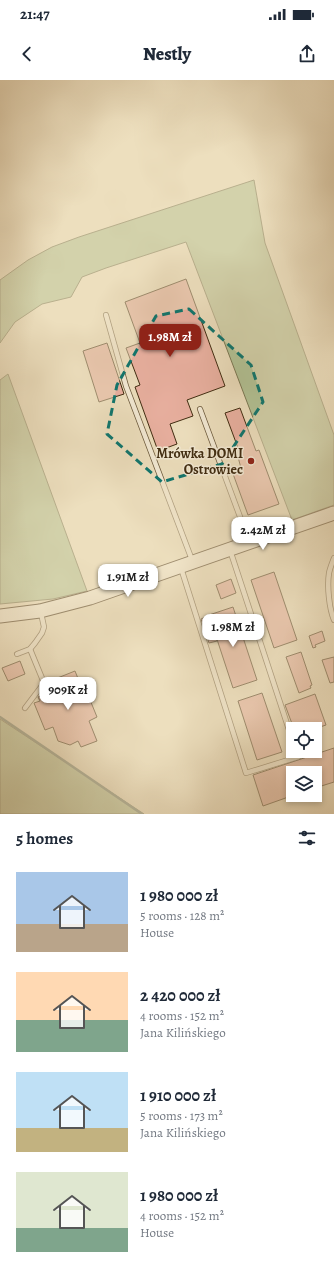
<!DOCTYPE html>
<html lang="en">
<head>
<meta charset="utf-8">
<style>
  body { margin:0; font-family:Alegreya,serif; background:#f2f2f3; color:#1f2937; height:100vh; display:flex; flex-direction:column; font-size:15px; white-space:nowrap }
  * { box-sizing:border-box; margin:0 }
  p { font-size:13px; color:#747a83 }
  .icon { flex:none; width:22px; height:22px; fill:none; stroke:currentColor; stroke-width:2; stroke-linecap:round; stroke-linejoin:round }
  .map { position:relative; height:734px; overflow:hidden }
  .details { display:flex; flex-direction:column; background:#fff; flex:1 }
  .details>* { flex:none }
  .controls { position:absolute; left:286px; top:642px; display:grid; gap:8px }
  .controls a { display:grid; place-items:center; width:36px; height:36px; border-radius:0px; background:#fff; box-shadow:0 2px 6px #0003; font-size:20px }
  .price { position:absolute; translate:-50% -34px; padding:0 9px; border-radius:8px; background:#fff; color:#222; font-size:13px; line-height:26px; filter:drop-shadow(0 1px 2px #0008) }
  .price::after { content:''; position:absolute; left:50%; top:24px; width:12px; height:9px; margin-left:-6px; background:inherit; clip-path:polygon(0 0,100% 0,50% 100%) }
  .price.selected { background:#8f2418; color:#fff }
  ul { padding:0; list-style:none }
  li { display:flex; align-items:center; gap:12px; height:100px; padding:0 16px }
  li span { display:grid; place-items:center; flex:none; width:112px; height:80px; border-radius:0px; color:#555 }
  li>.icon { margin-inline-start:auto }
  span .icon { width:48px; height:48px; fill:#fffc; stroke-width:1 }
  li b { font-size:17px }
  h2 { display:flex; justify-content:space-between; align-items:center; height:48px; padding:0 16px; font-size:17px }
  .status { display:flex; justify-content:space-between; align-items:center; height:28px; padding:0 20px; background:#fff; direction:ltr }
  .status svg { height:11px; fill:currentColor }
  header { display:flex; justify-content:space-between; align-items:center; height:52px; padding:0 16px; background:#fff; font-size:18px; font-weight:800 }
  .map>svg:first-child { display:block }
  .green { fill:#b3c396; stroke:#7a7854 }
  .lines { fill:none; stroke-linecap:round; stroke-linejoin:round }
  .stream { stroke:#76836f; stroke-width:2.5 }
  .building { fill:#e9b0a0; stroke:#402c11 }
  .lane-casing { stroke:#6b593c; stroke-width:6 }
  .secondary-casing { stroke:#402c11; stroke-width:15 }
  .lane { stroke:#f3ead5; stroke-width:4.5 }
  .secondary { stroke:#f3ead5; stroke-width:13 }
  .marked { fill:none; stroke:#0f766e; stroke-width:3; stroke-dasharray:8 5; stroke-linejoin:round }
  .poi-dot { fill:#8f2418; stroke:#f3ead5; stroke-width:1.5 }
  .labels { text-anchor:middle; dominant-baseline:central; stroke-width:3; stroke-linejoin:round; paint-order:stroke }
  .poi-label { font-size:14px; font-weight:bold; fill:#402c11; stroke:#f3ead5; text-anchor:end }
</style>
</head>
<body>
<div class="status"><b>21:47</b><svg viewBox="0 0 49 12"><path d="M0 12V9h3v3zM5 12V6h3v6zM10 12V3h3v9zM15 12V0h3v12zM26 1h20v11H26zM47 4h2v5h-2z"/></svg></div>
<header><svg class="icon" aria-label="back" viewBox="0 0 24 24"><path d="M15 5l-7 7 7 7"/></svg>Nestly<svg class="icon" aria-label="share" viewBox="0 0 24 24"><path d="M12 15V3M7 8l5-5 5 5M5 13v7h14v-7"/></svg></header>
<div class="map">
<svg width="334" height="734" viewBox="0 0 334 734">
  <rect width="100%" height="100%" fill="#eddfbe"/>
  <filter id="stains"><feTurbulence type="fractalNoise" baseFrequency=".005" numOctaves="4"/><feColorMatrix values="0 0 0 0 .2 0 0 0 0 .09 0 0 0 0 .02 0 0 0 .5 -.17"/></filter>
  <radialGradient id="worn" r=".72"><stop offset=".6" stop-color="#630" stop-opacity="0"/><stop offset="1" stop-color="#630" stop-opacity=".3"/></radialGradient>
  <g class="green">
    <polygon points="254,100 265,163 334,355 334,425 292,440 186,162 106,188 82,197 71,217 42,224 15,242 0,263 0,200 28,180 52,167 79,157"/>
    <polygon points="8,294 87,511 53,519 0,524 0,300"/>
    <polygon points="0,639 144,734 0,734"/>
  </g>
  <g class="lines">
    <polyline class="stream" points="0,637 142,734"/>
  </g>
  <g class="building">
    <polygon points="186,199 225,306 187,320 193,336 170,344 177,364 158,371 135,307 140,305 126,268 140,263 125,222"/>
    <polygon points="107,263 124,314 99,322 83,271"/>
    <polygon points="240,328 256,371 259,370 279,424 248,435 232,391 241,388 238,377 241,376 225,333"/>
    <polygon points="274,492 297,560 274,568 251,500"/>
    <polygon points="231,499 236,513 221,519 216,505"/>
    <polygon points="233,527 257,600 233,608 209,535"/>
    <polygon points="208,536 217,561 209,563 201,539"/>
    <polygon points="322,551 325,561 315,565 316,567 313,568 309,556"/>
    <polygon points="301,572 312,605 310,606 311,608 299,613 286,577"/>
    <polygon points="334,577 334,602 330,603 322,580"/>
    <polygon points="20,581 25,594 8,601 2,588"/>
    <polygon points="75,591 85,616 88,615 97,637 89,641 97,661 81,667 78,661 70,665 58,661 53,647 45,650 34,623 40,621 38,617 46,614 45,611 53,608 50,601"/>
    <polygon points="262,613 282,672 257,680 238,621"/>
    <polygon points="315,614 326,645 314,649 294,649 285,625"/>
    <polygon points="334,668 334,702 315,708 315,693 293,693 293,715 294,715 263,726 253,695"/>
  </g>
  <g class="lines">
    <g class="lane-casing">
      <g id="lane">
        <polyline points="106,235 126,306 192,480"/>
        <polyline points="200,329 249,461"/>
        <polyline points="230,470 293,662"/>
        <path d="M334,478C332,483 330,488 329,493C327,506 329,528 334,540"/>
        <polyline points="181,488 246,693 298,677 296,671"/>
        <polyline points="17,574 30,569 35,563 42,553 44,547 41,533"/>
        <polyline points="25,628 44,603 30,569"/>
      </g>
    </g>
    <g class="secondary-casing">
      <polyline id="secondary" points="0,536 40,531 90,518 334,433"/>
    </g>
    <use href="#lane" class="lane"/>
    <use href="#secondary" class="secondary"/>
  </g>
  <path d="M0 0H334V734H0ZM189,229L251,285L263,322L222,384L162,402L107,354L117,305L156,236Z" fill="#eddfbe" fill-opacity=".55" fill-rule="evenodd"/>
  <path class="marked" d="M189,229L251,285L263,322L222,384L162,402L107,354L117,305L156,236Z"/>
  <circle class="poi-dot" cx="251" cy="381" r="4"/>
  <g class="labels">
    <g class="poi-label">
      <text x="243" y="373">Mrówka DOMI<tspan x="243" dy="16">Ostrowiec</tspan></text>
    </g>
  </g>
  <rect width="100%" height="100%" filter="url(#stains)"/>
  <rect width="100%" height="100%" fill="url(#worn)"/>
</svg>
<div class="controls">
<a><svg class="icon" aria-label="locate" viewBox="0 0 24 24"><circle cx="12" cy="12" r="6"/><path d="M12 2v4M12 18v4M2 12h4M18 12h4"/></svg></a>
<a><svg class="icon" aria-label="layers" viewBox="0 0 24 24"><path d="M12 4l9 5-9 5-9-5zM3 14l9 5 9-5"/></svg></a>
</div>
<b class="price selected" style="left:170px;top:278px">1.98M zł</b>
<b class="price" style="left:263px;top:471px">2.42M zł</b>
<b class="price" style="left:128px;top:518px">1.91M zł</b>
<b class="price" style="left:233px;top:568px">1.98M zł</b>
<b class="price" style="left:68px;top:631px">909K zł</b>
</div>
<section class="details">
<h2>5 homes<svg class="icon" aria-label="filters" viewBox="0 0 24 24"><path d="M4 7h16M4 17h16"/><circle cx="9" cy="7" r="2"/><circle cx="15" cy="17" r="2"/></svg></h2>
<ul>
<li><span style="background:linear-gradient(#a9c7e8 65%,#b9a48a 0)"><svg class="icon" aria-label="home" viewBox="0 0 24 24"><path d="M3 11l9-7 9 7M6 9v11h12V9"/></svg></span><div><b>1 980 000 zł</b><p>5 rooms · 128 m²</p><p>House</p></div></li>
<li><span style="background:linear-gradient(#ffd9b3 60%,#7fa58c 0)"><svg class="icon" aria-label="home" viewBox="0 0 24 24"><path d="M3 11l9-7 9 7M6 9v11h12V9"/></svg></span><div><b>2 420 000 zł</b><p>4 rooms · 152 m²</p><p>Jana Kilińskiego</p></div></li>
<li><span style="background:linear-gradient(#bfe0f5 70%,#c2b280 0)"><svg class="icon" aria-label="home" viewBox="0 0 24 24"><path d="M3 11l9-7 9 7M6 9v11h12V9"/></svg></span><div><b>1 910 000 zł</b><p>5 rooms · 173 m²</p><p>Jana Kilińskiego</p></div></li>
<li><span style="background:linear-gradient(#dfe7d0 70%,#7fa58c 0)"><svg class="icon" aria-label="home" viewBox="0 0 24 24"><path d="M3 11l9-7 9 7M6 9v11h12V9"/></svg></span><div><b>1 980 000 zł</b><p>4 rooms · 152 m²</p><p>House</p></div></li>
</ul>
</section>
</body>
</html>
